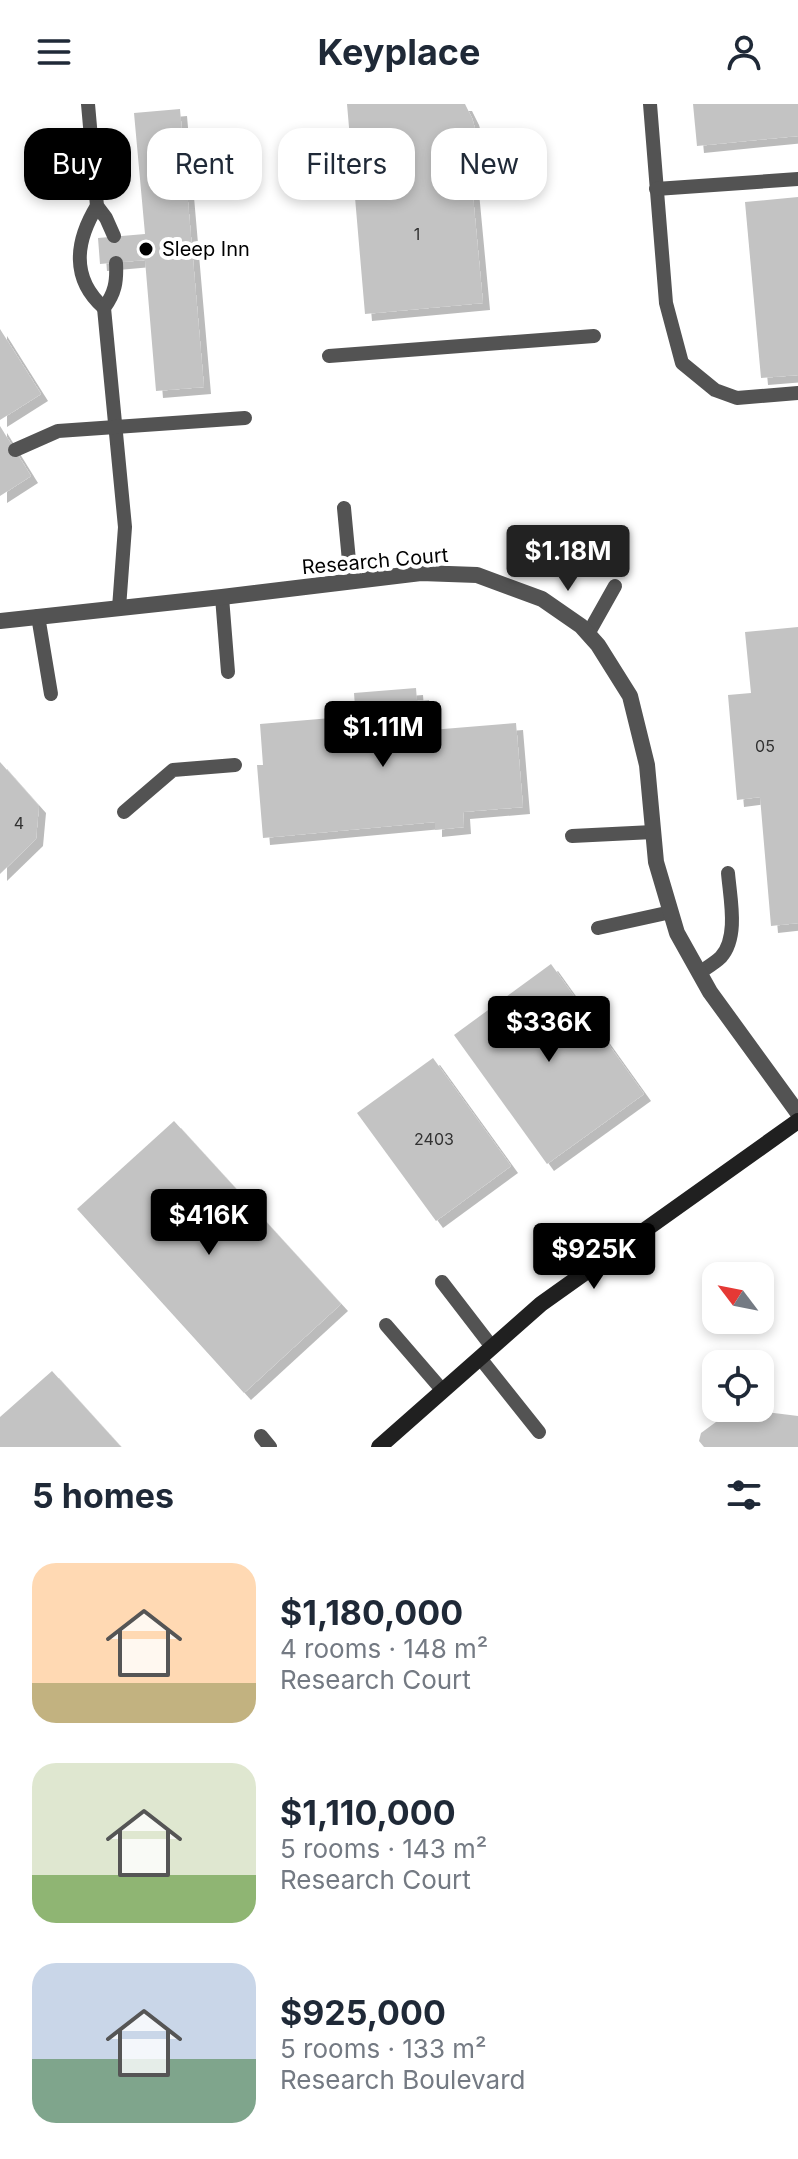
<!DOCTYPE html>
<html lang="en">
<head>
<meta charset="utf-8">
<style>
  body { margin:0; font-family:Inter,sans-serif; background:#f2f2f3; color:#1f2937; height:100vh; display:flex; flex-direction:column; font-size:30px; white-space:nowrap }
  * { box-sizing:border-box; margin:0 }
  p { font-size:26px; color:#747a83 }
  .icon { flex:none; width:44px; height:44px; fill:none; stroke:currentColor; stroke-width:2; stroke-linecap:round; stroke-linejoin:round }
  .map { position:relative; height:1343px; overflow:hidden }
  .details { display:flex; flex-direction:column; background:#fff; flex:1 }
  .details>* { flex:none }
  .hud { position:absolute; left:24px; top:24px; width:750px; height:72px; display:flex; gap:16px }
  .needle { width:52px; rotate:302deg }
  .controls { position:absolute; left:702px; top:1158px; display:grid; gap:16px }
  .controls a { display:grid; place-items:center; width:72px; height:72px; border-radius:16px; background:#fff; box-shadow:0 4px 12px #0003; font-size:40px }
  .price { position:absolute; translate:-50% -68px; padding:0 18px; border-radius:8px; background:#000; color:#fff; font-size:26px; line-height:52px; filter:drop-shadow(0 2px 4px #0008) }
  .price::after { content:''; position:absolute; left:50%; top:48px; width:24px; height:18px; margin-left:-12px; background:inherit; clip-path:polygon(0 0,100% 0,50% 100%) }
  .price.active { background:#222; color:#fff }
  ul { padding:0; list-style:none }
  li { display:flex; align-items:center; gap:24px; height:200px; padding:0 32px }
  li span { display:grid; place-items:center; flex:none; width:224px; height:160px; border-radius:24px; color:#555 }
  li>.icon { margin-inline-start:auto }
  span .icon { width:96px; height:96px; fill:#fffc; stroke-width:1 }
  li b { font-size:34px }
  h2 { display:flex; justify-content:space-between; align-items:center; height:96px; padding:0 32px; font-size:34px }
  .chip { padding:0 28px; border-radius:24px; background:#fff; box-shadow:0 4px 12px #0003; font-size:28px; line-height:72px }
  .chip.active { background:#000; color:#fff }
  header { display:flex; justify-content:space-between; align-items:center; height:104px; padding:0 32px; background:#fff; font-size:36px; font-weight:700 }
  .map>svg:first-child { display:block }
  .building { fill:#c3c3c3; filter:url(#shadow) }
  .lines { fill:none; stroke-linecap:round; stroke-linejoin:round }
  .lane { stroke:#535353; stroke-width:14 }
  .street { stroke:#535353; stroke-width:16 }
  .secondary { stroke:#202020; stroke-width:16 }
  .poi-dot { fill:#000; stroke:#fff; stroke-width:3 }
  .labels { text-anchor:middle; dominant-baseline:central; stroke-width:8; stroke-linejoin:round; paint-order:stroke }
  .number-label { font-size:16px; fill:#313131 }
  .poi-label { font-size:20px; fill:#000; stroke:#fff; text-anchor:start }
  .street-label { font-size:20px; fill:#000; stroke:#fff }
</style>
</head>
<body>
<header><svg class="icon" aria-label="menu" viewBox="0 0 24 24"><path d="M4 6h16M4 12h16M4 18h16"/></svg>Keyplace<svg class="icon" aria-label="person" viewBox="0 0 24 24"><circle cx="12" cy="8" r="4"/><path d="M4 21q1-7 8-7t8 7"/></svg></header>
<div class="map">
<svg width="798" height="1343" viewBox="0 0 798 1343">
  <defs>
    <filter id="shadow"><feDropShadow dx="7" dy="7" stdDeviation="0" flood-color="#0004"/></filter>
  </defs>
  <rect width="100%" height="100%" fill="#fff"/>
  <g class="building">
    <polygon points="347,0 465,0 472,14 476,28 476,45 470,60 483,199 365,210"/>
    <polygon points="693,0 798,0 798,32 697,42"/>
    <polygon points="180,5 204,283 156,287 145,156 100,160 98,134 145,130 134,9"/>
    <polygon points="798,93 798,271 761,274 745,98"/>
    <polygon points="0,225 41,290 0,316"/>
    <polygon points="0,322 31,372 0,392"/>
    <polygon points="798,523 798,819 771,822 760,693 737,696 728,591 751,589 745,528"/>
    <polygon points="416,584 417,597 429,596 431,626 516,619 523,703 463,708 464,723 435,726 435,718 263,734 257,661 263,661 260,620 343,613 342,604 355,603 354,589"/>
    <polygon points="0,658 39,702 36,735 0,770"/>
    <polygon points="551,860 644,990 547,1060 454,931"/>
    <polygon points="433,954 511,1062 436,1117 357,1009"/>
    <polygon points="174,1017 341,1200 244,1289 77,1105"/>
    <polygon points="52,1267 121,1343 0,1343 0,1313"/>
    <polygon points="735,1304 798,1312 798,1343 704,1343 699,1337 701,1329"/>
  </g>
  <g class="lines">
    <g class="lane">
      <polyline points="88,0 97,102 106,114 114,132"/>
      <polyline points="650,0 666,199 682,259 715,286 737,294 798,289"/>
      <polyline points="656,85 798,75"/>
      <path d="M97,102C75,138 71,175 104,204"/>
      <path d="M116,159C117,178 115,189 104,204L125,423L119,504"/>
      <polyline points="329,252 594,232"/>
      <polyline points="15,346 58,327 245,314"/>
      <polyline points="344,404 351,478"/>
      <polyline points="222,493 228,568"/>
      <polyline points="38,512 51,590"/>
      <polyline points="588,530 615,482"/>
      <polyline points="124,708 173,666 235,661"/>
      <polyline points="572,732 653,728"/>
      <polyline points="598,824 671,808"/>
      <path d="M699,869C706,864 715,859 721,853C739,833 730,794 728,769"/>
      <polyline points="442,1178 492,1243"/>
      <polyline points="386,1221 443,1287"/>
      <polyline points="480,1254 539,1328"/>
      <polyline points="261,1332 270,1343"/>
    </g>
    <polyline class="street" points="0,517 222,493 421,469 477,471 542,495 581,522 598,541 630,592 647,661 656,758 677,829 710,888 798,1009"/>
    <polyline class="secondary" points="379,1343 541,1200 798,1017"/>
  </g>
  <circle class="poi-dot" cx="146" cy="145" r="8"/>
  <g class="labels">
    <g class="number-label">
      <text x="417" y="130">1</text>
      <text x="765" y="642">05</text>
      <text x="19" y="719">4</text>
      <text x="434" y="1035">2403</text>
    </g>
    <g class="poi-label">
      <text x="162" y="145">Sleep Inn</text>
    </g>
    <g class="street-label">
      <text transform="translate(375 457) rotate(-5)">Research Court</text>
    </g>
  </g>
</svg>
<div class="controls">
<a><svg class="needle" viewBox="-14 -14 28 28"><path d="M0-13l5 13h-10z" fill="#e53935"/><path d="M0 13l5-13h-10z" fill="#747a83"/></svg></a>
<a><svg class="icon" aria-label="locate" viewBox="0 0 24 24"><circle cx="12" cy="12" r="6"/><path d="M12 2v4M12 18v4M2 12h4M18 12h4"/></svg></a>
</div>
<b class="price active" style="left:568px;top:489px">$1.18M</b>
<b class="price" style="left:383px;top:665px">$1.11M</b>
<b class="price" style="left:549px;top:960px">$336K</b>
<b class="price" style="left:209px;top:1153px">$416K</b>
<b class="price" style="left:594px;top:1187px">$925K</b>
<div class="hud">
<a class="chip active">Buy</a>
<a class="chip">Rent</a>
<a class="chip">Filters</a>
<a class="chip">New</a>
</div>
</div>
<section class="details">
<h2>5 homes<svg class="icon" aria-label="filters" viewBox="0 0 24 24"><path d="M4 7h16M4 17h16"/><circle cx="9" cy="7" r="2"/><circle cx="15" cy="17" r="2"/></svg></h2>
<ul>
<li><span style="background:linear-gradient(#ffd9b3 75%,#c2b280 0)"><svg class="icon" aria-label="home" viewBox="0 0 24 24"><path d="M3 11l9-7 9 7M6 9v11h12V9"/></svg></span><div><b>$1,180,000</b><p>4 rooms · 148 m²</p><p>Research Court</p></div></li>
<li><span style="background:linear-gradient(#dfe7d0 70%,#8fb573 0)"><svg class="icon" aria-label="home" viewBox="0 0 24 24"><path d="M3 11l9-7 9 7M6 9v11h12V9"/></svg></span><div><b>$1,110,000</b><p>5 rooms · 143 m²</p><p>Research Court</p></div></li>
<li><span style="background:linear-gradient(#c9d6e8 60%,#7fa58c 0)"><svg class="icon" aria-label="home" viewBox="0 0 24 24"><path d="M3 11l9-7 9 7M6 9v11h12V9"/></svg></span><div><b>$925,000</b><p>5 rooms · 133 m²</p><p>Research Boulevard</p></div></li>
</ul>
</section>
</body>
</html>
